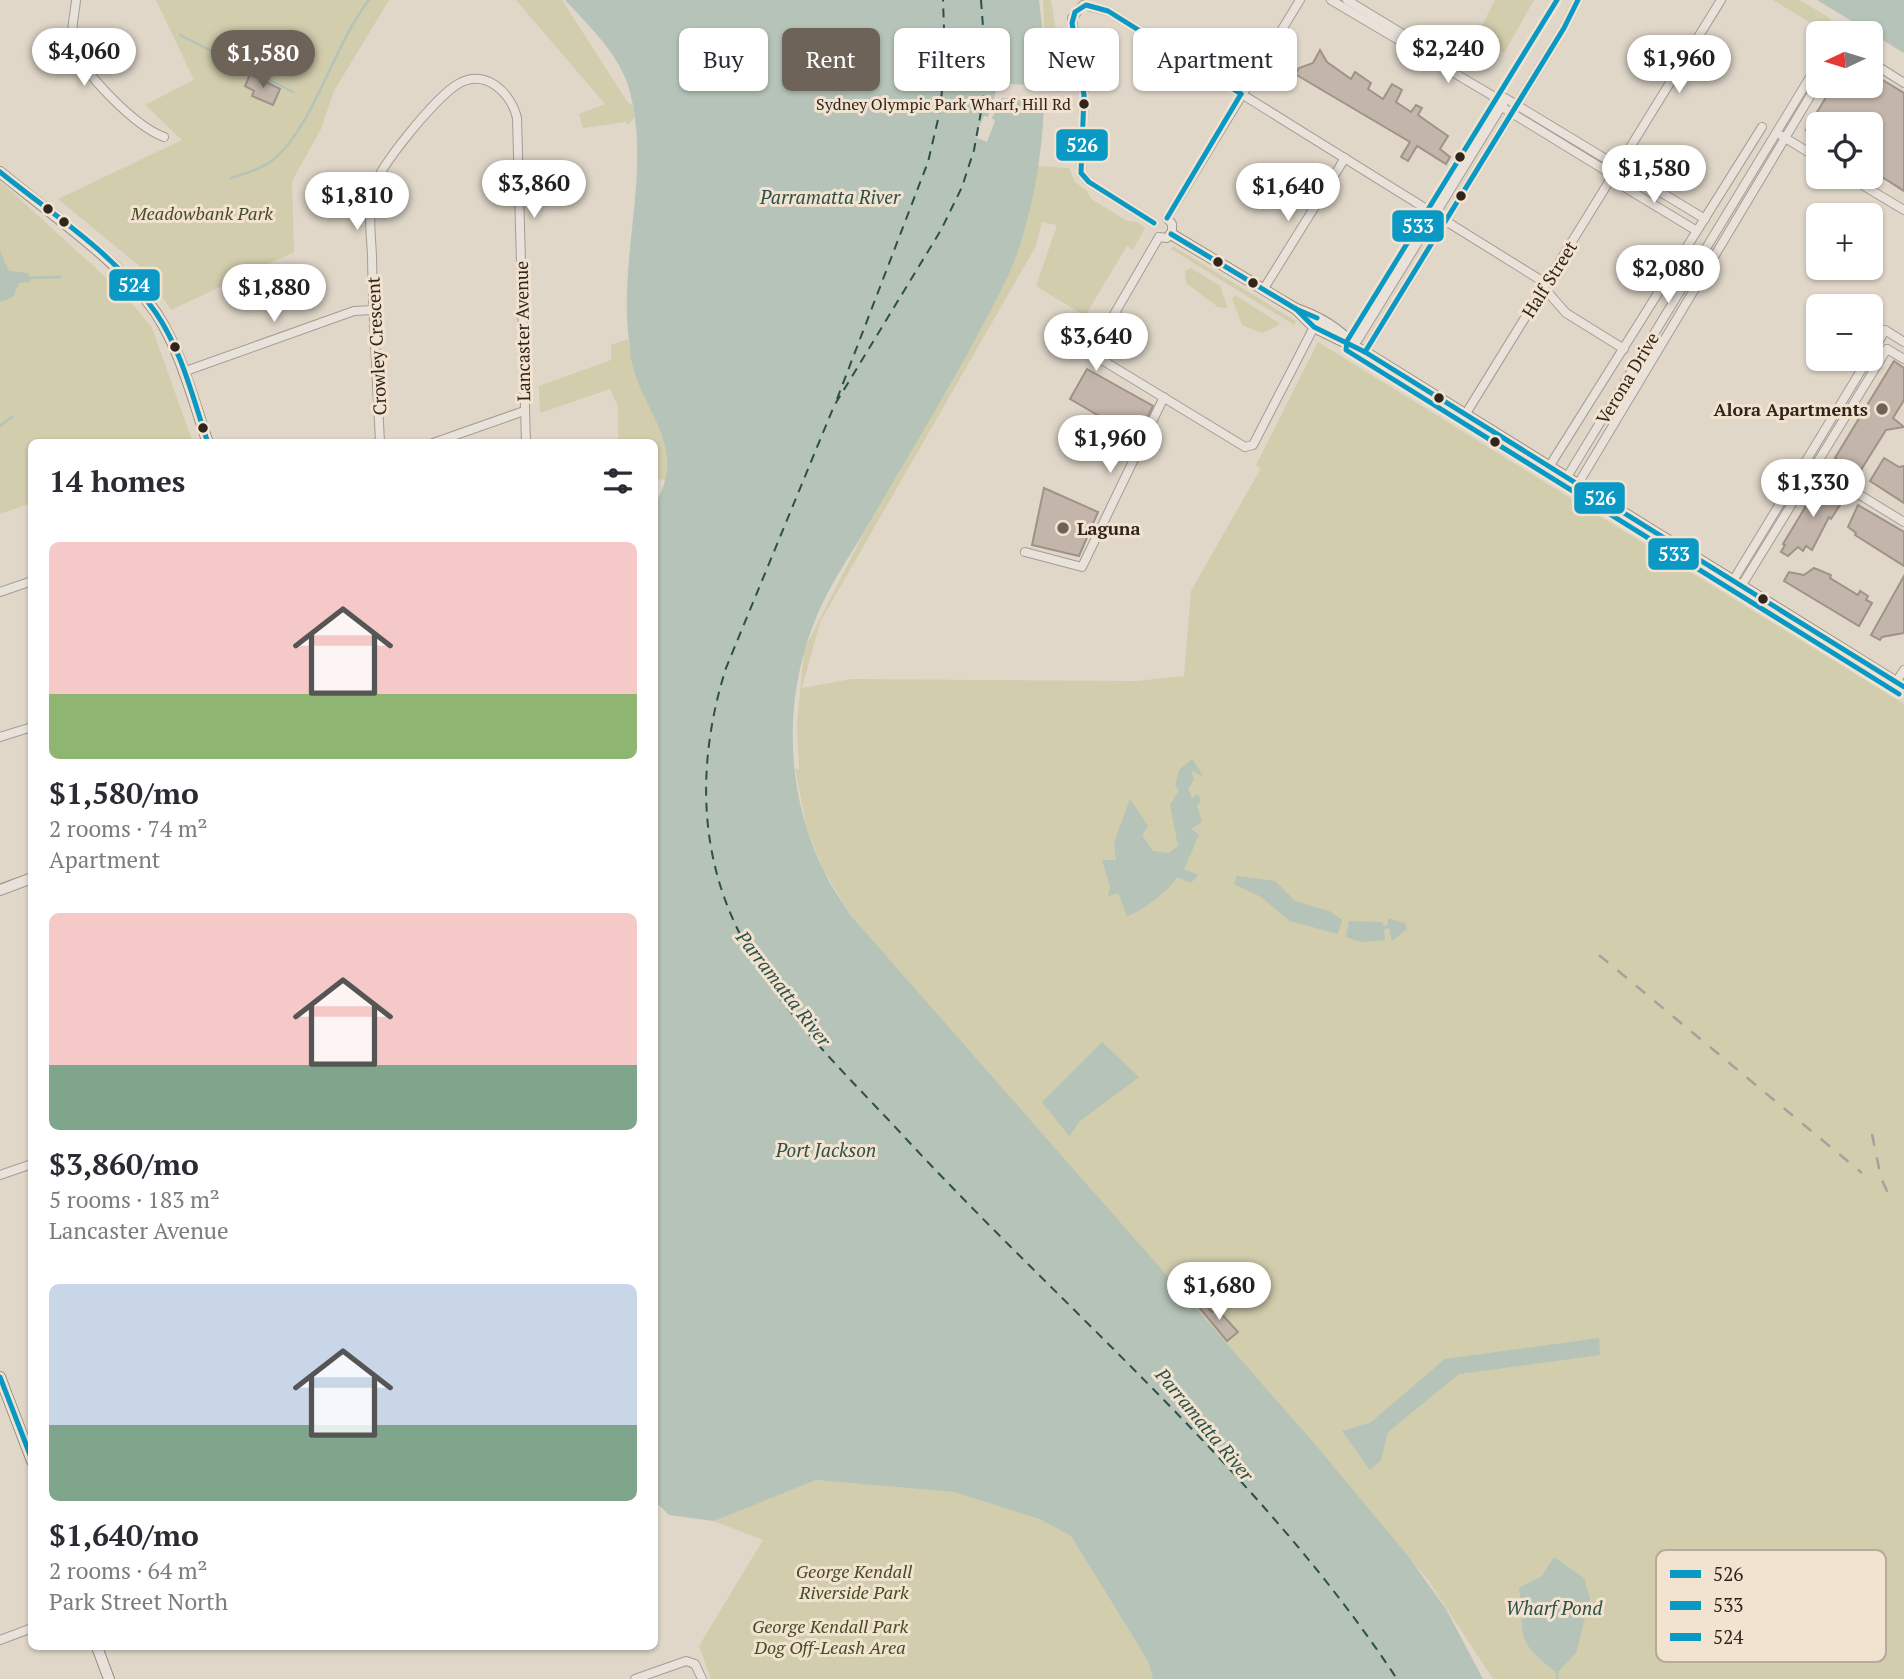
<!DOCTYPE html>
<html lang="en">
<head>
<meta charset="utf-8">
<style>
  body { margin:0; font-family:"PT Serif",serif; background:#f2f2f3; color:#2b2b33; height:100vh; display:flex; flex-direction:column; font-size:26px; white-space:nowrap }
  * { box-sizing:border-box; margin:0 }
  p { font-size:23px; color:#7c7c81 }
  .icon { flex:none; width:38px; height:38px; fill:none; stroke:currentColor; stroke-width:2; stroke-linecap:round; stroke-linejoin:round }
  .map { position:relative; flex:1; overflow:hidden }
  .drawer { position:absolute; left:28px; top:439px; width:630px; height:1211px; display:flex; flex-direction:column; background:#fff; border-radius:10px; box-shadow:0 2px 5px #0004 }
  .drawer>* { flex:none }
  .hud { position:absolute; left:679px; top:28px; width:665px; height:63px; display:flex; gap:14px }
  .needle { width:46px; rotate:266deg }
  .tools { position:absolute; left:1806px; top:21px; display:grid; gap:14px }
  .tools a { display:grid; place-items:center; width:77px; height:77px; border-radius:10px; background:#fff; box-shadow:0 2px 5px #0004; font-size:35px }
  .price { position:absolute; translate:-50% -60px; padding:0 16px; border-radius:24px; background:#fff; color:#222; font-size:23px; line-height:46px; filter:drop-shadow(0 2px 4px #0008) }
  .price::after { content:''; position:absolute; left:50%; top:42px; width:21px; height:16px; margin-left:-10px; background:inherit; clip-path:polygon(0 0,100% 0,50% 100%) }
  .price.current { background:#6e6359; color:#fff }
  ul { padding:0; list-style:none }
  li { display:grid; align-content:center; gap:14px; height:371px; padding:0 21px }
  li span { display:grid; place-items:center; height:217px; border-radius:10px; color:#555 }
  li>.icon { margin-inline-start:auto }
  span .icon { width:126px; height:126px; fill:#fffc; stroke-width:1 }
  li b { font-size:30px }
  h2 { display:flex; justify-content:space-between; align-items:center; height:84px; padding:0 21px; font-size:30px }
  .pill { padding:0 24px; border-radius:10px; background:#fff; box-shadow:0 2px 5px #0004; font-size:24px; line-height:63px }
  .pill.current { background:#6e6359; color:#fff }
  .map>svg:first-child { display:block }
  .green { fill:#d1cdad }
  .water { fill:#b5c3b8 }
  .pier { fill:#e0d7c9 }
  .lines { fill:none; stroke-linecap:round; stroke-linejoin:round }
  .stream { stroke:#b5c3b8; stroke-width:2.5 }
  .ferry { stroke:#2d5049; stroke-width:2; stroke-dasharray:9 7; stroke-linecap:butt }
  .building { fill:#c3b5aa; stroke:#9f9389; stroke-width:2 }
  .street-casing { stroke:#a59c93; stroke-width:10 }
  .secondary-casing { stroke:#948c83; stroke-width:12 }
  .street { stroke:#e8e2da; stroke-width:8 }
  .secondary { stroke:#e8e2da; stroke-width:10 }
  .rail { stroke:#a8a19b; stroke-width:2.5; stroke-dasharray:12 12; stroke-linecap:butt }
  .bus-1-casing { stroke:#f1e3cf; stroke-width:10 }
  .bus-2-casing { stroke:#f1e3cf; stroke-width:10 }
  .bus-3-casing { stroke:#f1e3cf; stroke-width:10 }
  .bus-1 { stroke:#0a98c5; stroke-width:5 }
  .bus-2 { stroke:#0a98c5; stroke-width:5 }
  .bus-3 { stroke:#0a98c5; stroke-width:5 }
  .bus-dot { fill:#31241d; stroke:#f1e3cf; stroke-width:2.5 }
  .poi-dot { fill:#6e6359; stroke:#f1e3cf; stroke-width:2.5 }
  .labels { text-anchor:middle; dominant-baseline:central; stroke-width:6; stroke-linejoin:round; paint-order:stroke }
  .bus-label { font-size:16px; fill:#31241d; stroke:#f1e3cf; text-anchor:end }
  .park-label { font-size:18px; font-style:italic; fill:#464c25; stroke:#f1e3cf }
  .street-label { font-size:18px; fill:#31241d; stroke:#f1e3cf }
  .poi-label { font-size:18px; font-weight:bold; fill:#31241d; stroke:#f1e3cf; text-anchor:end }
  .water-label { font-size:19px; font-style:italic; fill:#2d5049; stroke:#f1e3cf }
  .key { fill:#f1e3cf; stroke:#b7aa9a; stroke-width:2 }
  .key-label { font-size:19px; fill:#31241d }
  .line-badge { stroke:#f1e3cf; stroke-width:2.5 }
  .badge-label { font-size:19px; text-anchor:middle; font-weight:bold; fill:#fff }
</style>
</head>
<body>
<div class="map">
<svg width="1904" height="1679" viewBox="0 0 1904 1679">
  <rect width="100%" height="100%" fill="#e0d7c9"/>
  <g class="green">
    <polygon points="156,0 389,0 334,91 321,129 292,181 294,252 171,310 143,269 58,199 182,140 145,105 194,80"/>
    <polygon points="516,0 562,0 628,103 632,104 635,117 628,125 626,122 583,128 579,114 605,104"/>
    <polygon points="1043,0 1051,0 1059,49 1054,80 1060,92 1047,91"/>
    <polygon points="1495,0 1534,0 1504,53 1477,35"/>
    <polygon points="1773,0 1800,0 1831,19 1824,31"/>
    <polygon points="1037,166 1069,168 1075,182 1087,191 1091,199 1127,221 1137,222 1145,228 1133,250 1127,246 1085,316 1036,286 1057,225 1042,222 1036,246 820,622 802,688 852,679 1136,681 1184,676 1191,591 1261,468 1256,465 1318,342 1904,704 1904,1679 1493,1679 1428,1580 884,957 851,916 824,871 807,829 795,769 799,770 797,723 804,650 1030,207"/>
    <polygon points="0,181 125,295 152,328 193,443 32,443 31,503 0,514"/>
    <polygon points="1173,246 1296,321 1294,325 1171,249"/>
    <polygon points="1191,268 1220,286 1228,308 1218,307 1186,283 1185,271"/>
    <polygon points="1235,295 1279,323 1279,325 1262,333 1242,325 1232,299"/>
    <polygon points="628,339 633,367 668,448 667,480 655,479 654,443 618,443 618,407 610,389 540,413 539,386 611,360 611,345"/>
    <polygon points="816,1480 954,1492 1039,1519 1071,1536 1148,1661 1153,1679 711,1679 699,1646 763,1540 714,1521"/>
  </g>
  <g class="water">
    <path d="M565,0H1039C1050,81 1045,167 1020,245C1010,277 992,307 977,336C943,399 905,461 869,523C855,548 839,571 826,596C783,681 781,785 824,871C831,887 842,901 851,916L1314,1443L1408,1556L1446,1609L1483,1679H1153L1148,1661L1071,1536L1039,1519L954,1492L816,1480L714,1521L669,1515L655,1501L654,506C688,449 648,420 633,367C630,358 630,349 629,340C618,256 653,168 628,85C617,52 588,25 565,0Z"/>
    <polygon points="1817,0 1904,0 1904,53"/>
    <polygon points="0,251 9,271 28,273 30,282 19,283 13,297 0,302"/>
    <path d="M1192,759L1204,777L1191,770L1194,780L1188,789L1192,798L1198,794L1201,801L1197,806L1202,822L1191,829L1199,835L1184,869L1198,875L1191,883L1177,877C1169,891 1142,911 1127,916L1118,893L1108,896L1110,887L1102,860H1116L1114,843L1130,799L1148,826L1142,835L1153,851L1169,853L1178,846L1170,805L1179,790L1175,785L1179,770Z"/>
    <polygon points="1237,876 1275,881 1295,901 1329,911 1342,920 1338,934 1290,921 1261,897 1234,884"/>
    <polygon points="1388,918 1405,923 1407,929 1392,941 1389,928 1384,929 1385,940 1361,942 1346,937 1349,921 1382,922 1384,926 1388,924"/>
    <polygon points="1102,1042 1139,1077 1080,1121 1069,1136 1042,1102"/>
    <polygon points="1599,1338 1600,1355 1459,1374 1388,1432 1381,1460 1370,1470 1342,1431 1370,1423 1445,1359"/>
    <path d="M1554,1557L1584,1578L1590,1598L1576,1653L1557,1673C1512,1638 1526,1638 1519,1588L1542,1576Z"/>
  </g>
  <polygon class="pier" points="998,84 1003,88 1006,84 1029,85 1029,90 1045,91 1044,101 1002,98 992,118 995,121 987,142 975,137 984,116 988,117"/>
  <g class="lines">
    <g class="stream">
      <polyline points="180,35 293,92"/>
      <path d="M231,178C246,173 263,169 275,158C314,125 334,44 369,0"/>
      <polyline points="28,278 60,277"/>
      <polyline points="0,426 12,417"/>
      <polyline points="1557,1673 1557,1679"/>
    </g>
    <g class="ferry">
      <path d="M981,0L986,67L984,95L974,150L962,187L941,230L834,406L726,668C700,750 697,837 732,917C770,1005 846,1073 909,1142C1074,1319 1263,1476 1397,1679"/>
      <polyline points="837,399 928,162 940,111 945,58 943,0"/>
    </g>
  </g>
  <g class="building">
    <polygon points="1320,50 1327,62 1351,79 1355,72 1371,83 1368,89 1383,99 1392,84 1402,90 1396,102 1411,112 1416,105 1422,108 1418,115 1448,136 1440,149 1450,157 1446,164 1417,146 1408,161 1401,157 1410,142 1295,74 1299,68 1313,63"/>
    <polygon points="1871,73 1904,93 1904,191 1871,170 1871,124 1818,124 1818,138 1806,130 1833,86 1871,86"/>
    <polygon points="250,74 280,89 273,105 252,96 254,91 245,86"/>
    <polygon points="1894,361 1904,368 1904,400 1893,418 1904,427 1886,430 1859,473 1835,458"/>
    <polygon points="1087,369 1153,406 1137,438 1070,399"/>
    <polygon points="1884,458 1899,467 1904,466 1904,503 1870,481"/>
    <polygon points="1821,481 1837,491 1841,496 1837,503 1840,505 1831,519 1829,517 1812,550 1806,546 1803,551 1798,547 1788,556 1781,552 1785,545 1783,544"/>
    <polygon points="1044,488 1098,512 1079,556 1032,545"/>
    <polygon points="1858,505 1904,532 1904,566 1855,535 1856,533 1848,527"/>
    <polygon points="1814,568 1831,575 1830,578 1858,595 1860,591 1868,596 1866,600 1872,603 1859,626 1784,581 1789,572 1804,575"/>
    <polygon points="1904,576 1904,633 1882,637 1880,640 1871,635"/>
    <polygon points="1203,1302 1212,1312 1216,1308 1238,1332 1227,1341 1198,1306"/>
  </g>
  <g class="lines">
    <g class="street-casing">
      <g id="street">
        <path d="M76,0C75,13 70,31 73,44C82,73 135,126 164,137"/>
        <polyline points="1331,0 1493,96"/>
        <polyline points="1347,0 1411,39 1419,49"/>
        <polyline points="1871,62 1904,83"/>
        <polyline points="1782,136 1818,158"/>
        <polyline points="1613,175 1502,107 1494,101 1493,96 1505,98 1705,219"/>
        <polyline points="1849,177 1904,210"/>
        <polyline points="1611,179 1697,231"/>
        <polyline points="1167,218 1300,0"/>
        <polyline points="1154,223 1089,182 1081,173 1084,95 1072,18 1083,5 1108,11 1547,284"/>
        <polyline points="1159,237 1098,342 1096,349 1102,360 1245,447 1253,445 1314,327"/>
        <polyline points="1159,237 1167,238 1172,232 1172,224 1167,218"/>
        <polyline points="1544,288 1566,313 1624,349"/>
        <polyline points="1263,290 1345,158"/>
        <polyline points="1885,330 1904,342"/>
        <polyline points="1354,346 1503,104"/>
        <polyline points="1887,349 1904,359"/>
        <polyline points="1365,352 1564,28 1578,0"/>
        <polyline points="1871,355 1885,330"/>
        <polyline points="183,372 354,311 373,310"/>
        <polyline points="1465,415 1721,0"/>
        <path d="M380,443C377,380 373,318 372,256C371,235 368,211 372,192C378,167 436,97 458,84C486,68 511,93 517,118L526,443"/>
        <polyline points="433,443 524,411"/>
        <polyline points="1811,465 1904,522"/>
        <polyline points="1549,467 1762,127"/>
        <polyline points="1567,477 1818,64"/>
        <polyline points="1578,484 1818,83"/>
        <polyline points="1025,552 1082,567 1164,397"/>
        <polyline points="1734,579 1868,359"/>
        <polyline points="1742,585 1887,349"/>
        <polyline points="0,592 32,581"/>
        <polyline points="1896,682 1904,670"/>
        <polyline points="0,737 32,727"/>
        <polyline points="0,1175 32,1164"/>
        <polyline points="0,1640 32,1628"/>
        <polyline points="635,1679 686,1661 695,1664 702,1679"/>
      </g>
    </g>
    <g class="secondary-casing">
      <g id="secondary">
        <path d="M0,172C48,212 122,262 156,313C181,351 193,400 208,443"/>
        <path d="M1171,234L1296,309C1317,316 1339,329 1354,346"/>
        <polyline points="1296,309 1314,327 1365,352 1904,687"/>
        <polyline points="0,890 32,878"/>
        <polyline points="0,1377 32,1461"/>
        <polyline points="97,1647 109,1679"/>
      </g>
    </g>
    <use href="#street" class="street"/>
    <use href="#secondary" class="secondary"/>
    <g class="rail">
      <polyline points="1599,955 1862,1173"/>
      <polyline points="1872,1134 1881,1178 1888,1193"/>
    </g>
    <g class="bus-1-casing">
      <g id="bus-1">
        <polyline points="1167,218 1241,94"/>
        <polyline points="1154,223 1089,182 1081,173 1084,95 1072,23 1075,12 1086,5 1108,11 1241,94"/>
        <polyline points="1171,234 1296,309 1317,318"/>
        <polyline points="1296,309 1314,327 1365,352 1904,687"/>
        <polyline points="1365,352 1564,28 1578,0"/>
      </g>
    </g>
    <g class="bus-2-casing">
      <polyline id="bus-2" points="1557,0 1347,341 1346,350 1899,694"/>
    </g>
    <g class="bus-3-casing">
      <g id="bus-3">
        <path d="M0,172C53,215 117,255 156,313C182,351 193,399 208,443"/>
        <polyline points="0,1377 32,1460"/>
      </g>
    </g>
    <use href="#bus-1" class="bus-1"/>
    <use href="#bus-2" class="bus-2"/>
    <use href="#bus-3" class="bus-3"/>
  </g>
  <g class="bus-dot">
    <circle cx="1084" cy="104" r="6"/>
    <circle cx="1460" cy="157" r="6"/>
    <circle cx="1461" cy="196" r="6"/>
    <circle cx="48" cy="209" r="6"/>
    <circle cx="64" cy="222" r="6"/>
    <circle cx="1218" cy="262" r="6"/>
    <circle cx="1253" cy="283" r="6"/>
    <circle cx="175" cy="347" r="6"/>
    <circle cx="1439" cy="398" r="6"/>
    <circle cx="203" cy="428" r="6"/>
    <circle cx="1495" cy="442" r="6"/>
    <circle cx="1763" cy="599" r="6"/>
  </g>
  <g class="poi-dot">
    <circle cx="1882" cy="409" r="7"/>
    <circle cx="1063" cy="528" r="7"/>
  </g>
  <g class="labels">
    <g class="bus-label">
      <text x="1071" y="104">Sydney Olympic Park Wharf, Hill Rd</text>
    </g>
    <g class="park-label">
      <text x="202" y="213">Meadowbank Park</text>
      <text x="854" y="1571">George Kendall<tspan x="854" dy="21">Riverside Park</tspan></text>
      <text x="830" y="1626">George Kendall Park<tspan x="830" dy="21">Dog Off-Leash Area</tspan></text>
    </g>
    <g class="street-label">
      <text transform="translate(1549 279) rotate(-58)">Half Street</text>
      <text transform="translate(522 331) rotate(-91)">Lancaster Avenue</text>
      <text transform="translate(376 346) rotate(-93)">Crowley Crescent</text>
      <text transform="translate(1627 378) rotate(-59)">Verona Drive</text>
    </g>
    <g class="poi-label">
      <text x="1868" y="409">Alora Apartments</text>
      <text x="1077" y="528" text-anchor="start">Laguna</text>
    </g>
    <g class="water-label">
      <text x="830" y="196">Parramatta River</text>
      <text transform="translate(784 988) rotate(52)">Parramatta River</text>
      <text x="826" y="1149">Port Jackson</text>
      <text transform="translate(1205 1424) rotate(50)">Parramatta River</text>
      <text x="1554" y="1607">Wharf Pond</text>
    </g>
  </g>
  <rect x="1656" y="1550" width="230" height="112" rx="10" class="key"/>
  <rect x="1670" y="1570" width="31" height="8" fill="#0a98c5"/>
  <rect x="1670" y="1601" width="31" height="9" fill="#0a98c5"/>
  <rect x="1670" y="1633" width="31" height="8" fill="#0a98c5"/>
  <g class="key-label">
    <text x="1713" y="1581">526</text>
    <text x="1713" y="1612">533</text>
    <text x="1713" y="1644">524</text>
  </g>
  <g class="line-badge">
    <rect x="1055" y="128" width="54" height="34" rx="7" fill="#0a98c5"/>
    <rect x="1391" y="209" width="54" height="34" rx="7" fill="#0a98c5"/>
    <rect x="108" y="268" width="53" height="34" rx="7" fill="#0a98c5"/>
    <rect x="1573" y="481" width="53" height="34" rx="7" fill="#0a98c5"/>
    <rect x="1647" y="537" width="53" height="34" rx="7" fill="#0a98c5"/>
  </g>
  <g class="badge-label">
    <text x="1082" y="152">526</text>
    <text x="1418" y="233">533</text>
    <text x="134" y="292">524</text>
    <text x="1600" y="505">526</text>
    <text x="1674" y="561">533</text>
  </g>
</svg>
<div class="tools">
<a><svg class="needle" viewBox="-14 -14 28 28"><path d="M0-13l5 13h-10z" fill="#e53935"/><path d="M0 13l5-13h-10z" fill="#7c7c81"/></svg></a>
<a><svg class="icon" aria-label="locate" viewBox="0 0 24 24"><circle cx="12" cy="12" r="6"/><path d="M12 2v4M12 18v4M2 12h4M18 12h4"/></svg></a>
<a>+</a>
<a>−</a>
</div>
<b class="price" style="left:1448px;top:85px">$2,240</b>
<b class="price" style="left:84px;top:88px">$4,060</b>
<b class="price current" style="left:263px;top:90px">$1,580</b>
<b class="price" style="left:1679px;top:95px">$1,960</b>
<b class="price" style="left:1654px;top:205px">$1,580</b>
<b class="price" style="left:534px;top:220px">$3,860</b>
<b class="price" style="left:1288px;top:223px">$1,640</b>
<b class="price" style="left:357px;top:232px">$1,810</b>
<b class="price" style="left:1668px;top:305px">$2,080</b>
<b class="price" style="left:274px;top:324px">$1,880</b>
<b class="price" style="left:1096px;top:373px">$3,640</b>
<b class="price" style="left:1110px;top:475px">$1,960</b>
<b class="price" style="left:1813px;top:519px">$1,330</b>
<b class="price" style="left:1219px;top:1322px">$1,680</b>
<div class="hud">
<a class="pill">Buy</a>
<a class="pill current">Rent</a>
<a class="pill">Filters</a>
<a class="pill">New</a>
<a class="pill">Apartment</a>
</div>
<section class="drawer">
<h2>14 homes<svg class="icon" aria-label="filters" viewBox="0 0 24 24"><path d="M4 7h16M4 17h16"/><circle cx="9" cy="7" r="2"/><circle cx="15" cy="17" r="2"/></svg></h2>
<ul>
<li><span style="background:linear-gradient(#f6c9c9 70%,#8fb573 0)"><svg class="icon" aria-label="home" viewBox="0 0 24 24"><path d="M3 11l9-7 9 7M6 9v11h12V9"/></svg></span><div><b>$1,580/mo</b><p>2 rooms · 74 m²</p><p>Apartment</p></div></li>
<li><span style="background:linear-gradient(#f6c9c9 70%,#7fa58c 0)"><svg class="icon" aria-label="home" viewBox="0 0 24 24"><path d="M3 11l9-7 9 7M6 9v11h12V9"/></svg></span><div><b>$3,860/mo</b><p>5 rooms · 183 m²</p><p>Lancaster Avenue</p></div></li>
<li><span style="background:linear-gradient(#c9d6e8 65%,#7fa58c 0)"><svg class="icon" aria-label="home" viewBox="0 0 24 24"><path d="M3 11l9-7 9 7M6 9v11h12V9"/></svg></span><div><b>$1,640/mo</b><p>2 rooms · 64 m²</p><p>Park Street North</p></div></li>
</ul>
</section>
</div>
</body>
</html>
